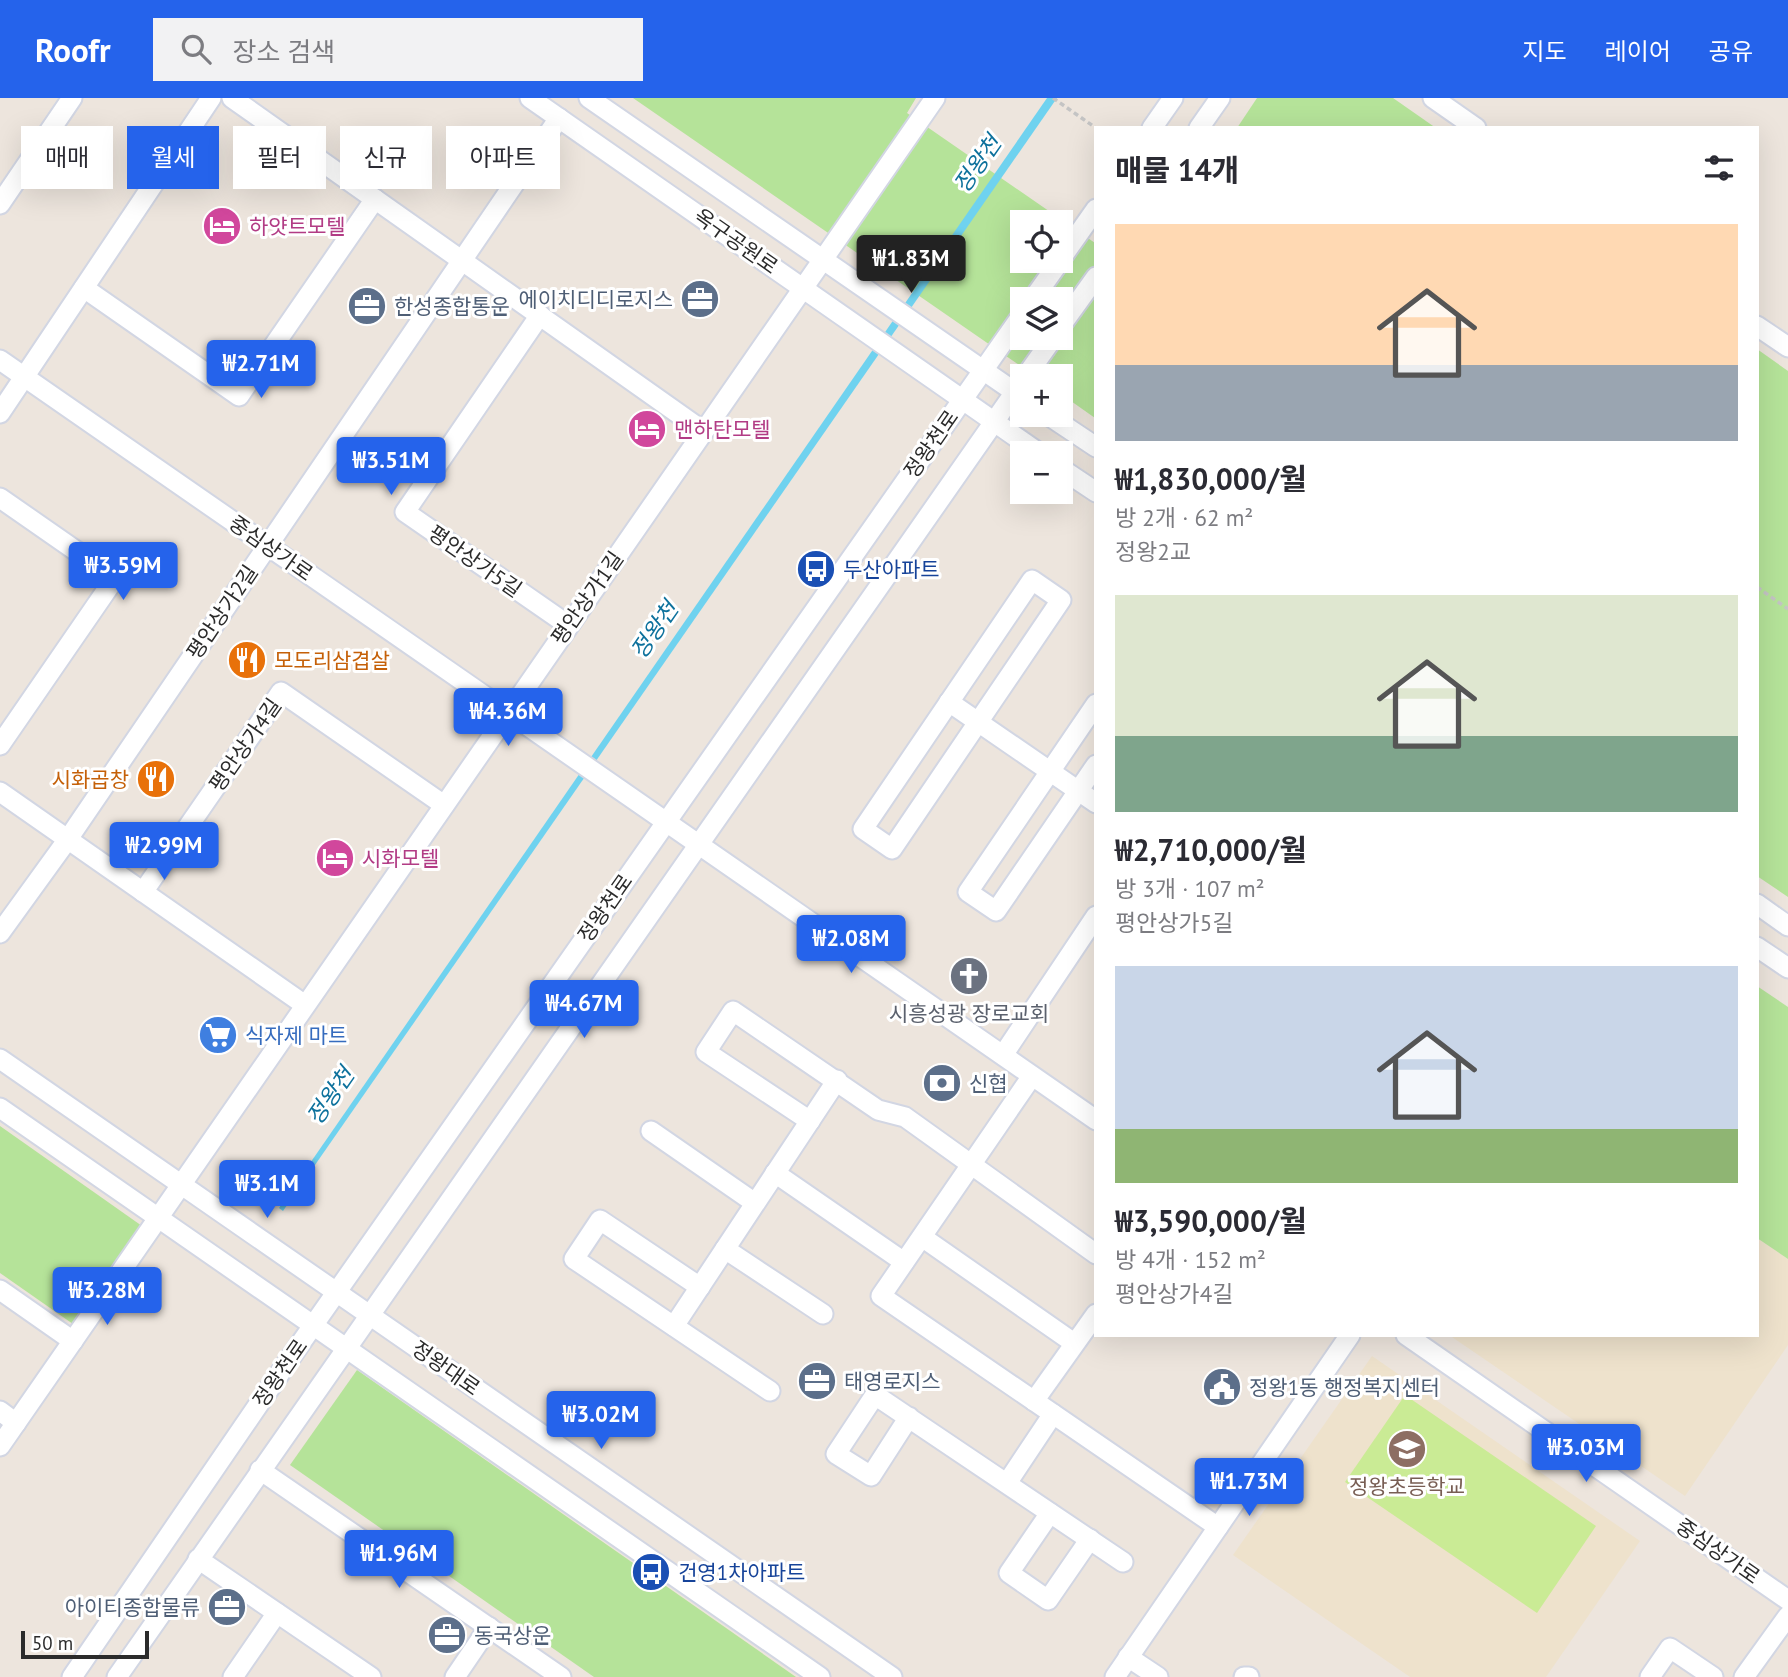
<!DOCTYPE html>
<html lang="ko">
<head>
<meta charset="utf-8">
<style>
  body { margin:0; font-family:"PT Sans","Noto Sans KR",sans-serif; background:#f2f2f3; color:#2b2b33; height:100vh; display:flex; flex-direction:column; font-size:26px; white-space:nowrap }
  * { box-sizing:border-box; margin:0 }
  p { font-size:23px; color:#7c7c81 }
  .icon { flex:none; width:38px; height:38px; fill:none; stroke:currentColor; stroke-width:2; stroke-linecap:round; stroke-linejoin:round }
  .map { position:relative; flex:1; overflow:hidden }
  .details { position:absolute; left:1094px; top:28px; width:665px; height:1211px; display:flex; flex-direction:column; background:#fff; border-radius:0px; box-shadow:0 7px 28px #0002 }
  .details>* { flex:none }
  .banner { position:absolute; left:21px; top:28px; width:665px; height:63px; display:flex; gap:14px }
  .fabs { position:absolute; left:1010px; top:112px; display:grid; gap:14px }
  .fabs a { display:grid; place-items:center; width:63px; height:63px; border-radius:0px; background:#fff; box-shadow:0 7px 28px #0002; font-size:35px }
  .scale { position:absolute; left:21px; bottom:18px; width:128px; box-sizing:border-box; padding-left:7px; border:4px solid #2b2b2b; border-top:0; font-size:19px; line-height:24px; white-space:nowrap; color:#2b2b2b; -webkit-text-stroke:5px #fff; paint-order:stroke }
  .price { position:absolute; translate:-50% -60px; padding:0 16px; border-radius:7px; background:#2563eb; color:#fff; font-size:23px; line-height:46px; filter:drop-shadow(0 2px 4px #0008) }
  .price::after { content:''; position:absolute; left:50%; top:42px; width:21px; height:16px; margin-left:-10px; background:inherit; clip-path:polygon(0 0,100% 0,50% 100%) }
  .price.on { background:#222; color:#fff }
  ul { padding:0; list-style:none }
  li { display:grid; align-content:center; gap:14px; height:371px; padding:0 21px }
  li span { display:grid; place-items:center; height:217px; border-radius:0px; color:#555 }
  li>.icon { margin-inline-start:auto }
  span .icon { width:126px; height:126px; fill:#fffc; stroke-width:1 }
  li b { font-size:30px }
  h2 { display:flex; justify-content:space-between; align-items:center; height:84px; padding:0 21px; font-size:30px }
  .pill { padding:0 24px; border-radius:0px; background:#fff; box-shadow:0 7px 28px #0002; font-size:24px; line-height:63px }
  .pill.on { background:#2563eb; color:#fff }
  header { display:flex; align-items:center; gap:42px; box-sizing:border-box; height:98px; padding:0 35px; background:#2563eb; color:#fff }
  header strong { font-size:33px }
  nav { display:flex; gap:38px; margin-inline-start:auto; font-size:24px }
  .search { width:490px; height:63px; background:#f2f2f3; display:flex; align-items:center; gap:18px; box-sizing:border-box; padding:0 24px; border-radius:0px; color:#7c7c81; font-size:26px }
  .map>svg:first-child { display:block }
  .education { fill:#eee2cc }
  .green { fill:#b5e399; fill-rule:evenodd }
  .pitch { fill:#caeb95 }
  .water { fill:#6fd2ef }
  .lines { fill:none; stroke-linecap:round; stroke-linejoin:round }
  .minor-casing { stroke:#d2d6e3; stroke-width:23 }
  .path { stroke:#c4c4c4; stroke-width:3.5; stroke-dasharray:5 3.5; stroke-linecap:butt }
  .minor { stroke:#fff; stroke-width:19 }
  .labels { text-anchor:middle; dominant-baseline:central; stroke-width:6; stroke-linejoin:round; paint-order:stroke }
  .hotel-label { font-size:21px; fill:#b23c85; stroke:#fff; text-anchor:start }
  .street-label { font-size:21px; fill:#2b2b2b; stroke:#fff }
  .service-label { font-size:21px; fill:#4e5e75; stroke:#fff; text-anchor:start }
  .transit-label { font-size:21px; fill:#164399; stroke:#fff; text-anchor:start }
  .food-label { font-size:21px; fill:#c56008; stroke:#fff; text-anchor:start }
  .worship-label { font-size:21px; fill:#5b616d; stroke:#fff }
  .shop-label { font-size:21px; fill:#366cbe; stroke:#fff; text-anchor:start }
  .education-label { font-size:21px; fill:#785e54; stroke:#fff }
  .water-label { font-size:23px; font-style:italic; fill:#0d719c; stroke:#fff }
</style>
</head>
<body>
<header>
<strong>Roofr</strong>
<div class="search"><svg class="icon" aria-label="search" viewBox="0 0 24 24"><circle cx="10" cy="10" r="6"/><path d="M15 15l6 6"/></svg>장소 검색</div>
<nav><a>지도</a><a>레이어</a><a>공유</a></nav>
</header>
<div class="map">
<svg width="1788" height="1579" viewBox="0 0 1788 1579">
  <rect width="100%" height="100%" fill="#ede5dd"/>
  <g class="education">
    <polygon points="1757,1140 1788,1161 1788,1247 1685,1398 1449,1237 1757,1237"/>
    <polygon points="1372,1258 1640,1443 1546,1579 1410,1579 1233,1457"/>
  </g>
  <g class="green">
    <path d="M633,0H916L907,15L1095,145V320L1061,296L1060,278H1035ZM1022,124H1060V163H1022ZM1022,201H1060V240H1022Z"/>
    <polygon points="1257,0 1393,0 1436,30 1237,30"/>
    <polygon points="1757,251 1788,273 1788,799 1757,778"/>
    <polygon points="1757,888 1788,909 1788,1161 1757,1140"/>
    <polygon points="0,1028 142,1128 73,1226 0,1175"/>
    <polygon points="357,1272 796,1579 594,1579 290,1367"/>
  </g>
  <polygon class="pitch" points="1405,1297 1596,1428 1537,1515 1345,1384"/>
  <polygon class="water" points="1047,0 1057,0 283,1113 279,1110"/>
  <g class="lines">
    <g class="minor-casing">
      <g id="minor">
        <polyline points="232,0 703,333"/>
        <polyline points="530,0 1039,355"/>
        <polyline points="589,0 1022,299"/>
        <polyline points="1433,0 1476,30"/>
        <polyline points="1152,30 1173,0"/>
        <polyline points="1199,30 1220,0"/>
        <polyline points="0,106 72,0"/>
        <polyline points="1060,162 1096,111"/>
        <polyline points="84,190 239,298 375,101"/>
        <polyline points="1033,201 1060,163"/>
        <polyline points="540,217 405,414 568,527"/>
        <polyline points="1757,228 1788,249"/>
        <polyline points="1060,229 1096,179"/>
        <polyline points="0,262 1096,1022"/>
        <polyline points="1026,278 1053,240"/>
        <polyline points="0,315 211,0"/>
        <polyline points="1048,317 1096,349"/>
        <polyline points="1060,370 1096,394"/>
        <polyline points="0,400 115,480 0,647"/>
        <polygon points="1032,482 1061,502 892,751 863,731"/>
        <polyline points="949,604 1096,705"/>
        <polyline points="1096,606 968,794 996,813 1096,667"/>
        <polyline points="0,694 305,907"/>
        <polyline points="143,794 281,594 444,707"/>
        <polyline points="1757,806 1788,828"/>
        <polyline points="0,835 68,741 559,20"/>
        <polyline points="1757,849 1788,870"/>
        <polyline points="1003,957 1096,818"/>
        <polyline points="0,961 892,1579"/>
        <polyline points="1032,978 881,1198 1218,1429"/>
        <polyline points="0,1010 820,1579"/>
        <polyline points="810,1023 706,954 733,913 878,1012 905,1019 1096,1156"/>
        <polyline points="651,1033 755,1105"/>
        <polyline points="775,1075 904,1164"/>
        <polyline points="922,1139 1074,1245"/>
        <polyline points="725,1151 823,1216"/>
        <polyline points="700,1189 600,1122 574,1161 770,1293"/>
        <polyline points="0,1192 73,1243"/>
        <polyline points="674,1228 837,982"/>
        <polyline points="1406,1237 1788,1502"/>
        <polyline points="1034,1303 1096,1216"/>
        <polyline points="0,1313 16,1325"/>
        <polyline points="909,1319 871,1378 836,1356 875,1297 1123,1464"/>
        <polyline points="0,1348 935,0"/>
        <polyline points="260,1372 561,1579"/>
        <polyline points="1007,1385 1053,1316"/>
        <polyline points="1050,1415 1009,1475 1048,1502 1090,1441"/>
        <polyline points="198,1461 371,1579"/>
        <polyline points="1128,1559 1158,1579"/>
        <polyline points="72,1579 291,1259 1022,217"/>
        <polyline points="117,1579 1022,284"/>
        <polyline points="233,1579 277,1515"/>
        <polyline points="455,1579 489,1529"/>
        <polyline points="1115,1579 1350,1237"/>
        <polyline points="1244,1579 1249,1579"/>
        <polyline points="1650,1579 1670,1550 1713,1579"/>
        <polyline points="1744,1579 1788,1518"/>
      </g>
    </g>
    <g class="path">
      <polyline points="1053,0 1096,30"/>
      <polyline points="1757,489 1788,511"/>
    </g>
    <use href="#minor" class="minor"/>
  </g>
  <defs>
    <g id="hotel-disc" transform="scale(2.0125)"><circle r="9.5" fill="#d1479c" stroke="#fff"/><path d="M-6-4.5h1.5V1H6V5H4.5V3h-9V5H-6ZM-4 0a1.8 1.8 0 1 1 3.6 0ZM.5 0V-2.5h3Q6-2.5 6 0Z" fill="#fff"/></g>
    <g id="office-disc" transform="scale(2.0125)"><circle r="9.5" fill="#5c6f8a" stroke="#fff"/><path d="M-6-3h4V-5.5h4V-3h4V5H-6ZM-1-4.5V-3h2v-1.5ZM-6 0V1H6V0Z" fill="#fff"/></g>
    <g id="bus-disc" transform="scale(2.0125)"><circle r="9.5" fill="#1a4fb4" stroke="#fff"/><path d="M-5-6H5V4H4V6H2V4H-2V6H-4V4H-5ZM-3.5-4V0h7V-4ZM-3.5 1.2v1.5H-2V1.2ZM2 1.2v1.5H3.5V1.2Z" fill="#fff"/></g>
    <g id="restaurant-disc" transform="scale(2.0125)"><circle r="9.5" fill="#e8710a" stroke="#fff"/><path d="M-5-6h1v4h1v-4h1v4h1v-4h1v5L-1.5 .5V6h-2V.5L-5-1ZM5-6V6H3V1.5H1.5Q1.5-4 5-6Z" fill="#fff"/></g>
    <g id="church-disc" transform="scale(2.0125)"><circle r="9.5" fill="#6b7280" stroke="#fff"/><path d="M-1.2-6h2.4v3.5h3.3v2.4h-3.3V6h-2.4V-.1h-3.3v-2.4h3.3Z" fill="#fff"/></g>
    <g id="supermarket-disc" transform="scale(2.0125)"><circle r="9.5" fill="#3f7fe0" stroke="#fff"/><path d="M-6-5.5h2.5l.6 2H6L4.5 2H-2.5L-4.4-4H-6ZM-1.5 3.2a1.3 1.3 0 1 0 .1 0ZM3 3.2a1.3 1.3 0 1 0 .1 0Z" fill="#fff"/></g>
    <g id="bank-disc" transform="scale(2.0125)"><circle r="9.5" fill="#5c6f8a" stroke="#fff"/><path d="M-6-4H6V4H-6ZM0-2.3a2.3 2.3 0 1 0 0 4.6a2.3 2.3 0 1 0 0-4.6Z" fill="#fff"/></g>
    <g id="civic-disc" transform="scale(2.0125)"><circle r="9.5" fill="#5c6f8a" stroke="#fff"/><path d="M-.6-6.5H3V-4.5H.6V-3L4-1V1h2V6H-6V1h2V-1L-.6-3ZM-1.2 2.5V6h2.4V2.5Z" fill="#fff"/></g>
    <g id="school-disc" transform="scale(2.0125)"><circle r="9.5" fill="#8d6e63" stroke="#fff"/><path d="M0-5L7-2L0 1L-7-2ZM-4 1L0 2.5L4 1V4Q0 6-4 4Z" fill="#fff"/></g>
  </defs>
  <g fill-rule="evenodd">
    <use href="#hotel-disc" x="222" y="128"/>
    <use href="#office-disc" x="700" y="201"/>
    <use href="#office-disc" x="367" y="208"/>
    <use href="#hotel-disc" x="647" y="331"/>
    <use href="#bus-disc" x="816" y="471"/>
    <use href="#restaurant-disc" x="247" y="562"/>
    <use href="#restaurant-disc" x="156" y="681"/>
    <use href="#hotel-disc" x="335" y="760"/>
    <use href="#church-disc" x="969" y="878"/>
    <use href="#supermarket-disc" x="218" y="937"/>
    <use href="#bank-disc" x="942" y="985"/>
    <use href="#office-disc" x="817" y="1283"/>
    <use href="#civic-disc" x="1222" y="1289"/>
    <use href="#school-disc" x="1407" y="1351"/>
    <use href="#bus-disc" x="651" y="1474"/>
    <use href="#office-disc" x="227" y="1509"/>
    <use href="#office-disc" x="447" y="1537"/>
  </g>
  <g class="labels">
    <g class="hotel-label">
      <text x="249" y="128">하얏트모텔</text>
      <text x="674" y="331">맨하탄모텔</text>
      <text x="362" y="760">시화모텔</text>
    </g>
    <g class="street-label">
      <text transform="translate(736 143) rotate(35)">옥구공원로</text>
      <text transform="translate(931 346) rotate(-55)">정왕천로</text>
      <text transform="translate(271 450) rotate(35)">중심상가로</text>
      <text transform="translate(475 463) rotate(35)">평안상가5길</text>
      <text transform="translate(587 500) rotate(-55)">평안상가1길</text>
      <text transform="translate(222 514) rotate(-56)">평안상가2길</text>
      <text transform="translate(245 647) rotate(-55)">평안상가4길</text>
      <text transform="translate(605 810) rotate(-55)">정왕천로</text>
      <text transform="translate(446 1270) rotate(35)">정왕대로</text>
      <text transform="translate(280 1275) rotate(-55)">정왕천로</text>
      <text transform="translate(1718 1453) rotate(35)">중심상가로</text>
    </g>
    <g class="service-label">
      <text x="673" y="201" text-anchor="end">에이치디디로지스</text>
      <text x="394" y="208">한성종합통운</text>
      <text x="969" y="985">신협</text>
      <text x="844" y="1283">태영로지스</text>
      <text x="1249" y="1289">정왕1동 행정복지센터</text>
      <text x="200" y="1509" text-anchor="end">아이티종합물류</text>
      <text x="474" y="1537">동국상운</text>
    </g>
    <g class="transit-label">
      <text x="843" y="471">두산아파트</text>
      <text x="678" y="1474">건영1차아파트</text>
    </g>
    <g class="food-label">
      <text x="274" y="562">모도리삼겹살</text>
      <text x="129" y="681" text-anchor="end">시화곱창</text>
    </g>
    <g class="worship-label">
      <text x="969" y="915">시흥성광 장로교회</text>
    </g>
    <g class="shop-label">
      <text x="245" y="937">식자제 마트</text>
    </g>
    <g class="education-label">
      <text x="1407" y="1388">정왕초등학교</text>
    </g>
    <g class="water-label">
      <text transform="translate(977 66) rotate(-55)">정왕천</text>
      <text transform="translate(654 532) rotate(-55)">정왕천</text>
      <text transform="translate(330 998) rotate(-55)">정왕천</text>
    </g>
  </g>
</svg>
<div class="fabs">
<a><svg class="icon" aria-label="locate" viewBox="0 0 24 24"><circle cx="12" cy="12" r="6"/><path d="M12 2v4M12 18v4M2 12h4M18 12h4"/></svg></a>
<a><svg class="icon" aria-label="layers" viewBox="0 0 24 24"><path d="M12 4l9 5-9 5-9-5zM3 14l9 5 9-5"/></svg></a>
<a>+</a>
<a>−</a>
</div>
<div class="scale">50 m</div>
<b class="price on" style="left:911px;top:197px">₩1.83M</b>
<b class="price" style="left:261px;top:302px">₩2.71M</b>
<b class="price" style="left:391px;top:399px">₩3.51M</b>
<b class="price" style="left:123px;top:504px">₩3.59M</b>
<b class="price" style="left:508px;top:650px">₩4.36M</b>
<b class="price" style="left:164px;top:784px">₩2.99M</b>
<b class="price" style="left:851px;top:877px">₩2.08M</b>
<b class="price" style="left:584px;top:942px">₩4.67M</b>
<b class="price" style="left:267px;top:1122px">₩3.1M</b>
<b class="price" style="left:107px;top:1229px">₩3.28M</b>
<b class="price" style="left:601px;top:1353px">₩3.02M</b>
<b class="price" style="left:1586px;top:1386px">₩3.03M</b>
<b class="price" style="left:1249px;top:1420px">₩1.73M</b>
<b class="price" style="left:399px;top:1492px">₩1.96M</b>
<div class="banner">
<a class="pill">매매</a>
<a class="pill on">월세</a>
<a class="pill">필터</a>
<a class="pill">신규</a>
<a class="pill">아파트</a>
</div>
<section class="details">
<h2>매물 14개<svg class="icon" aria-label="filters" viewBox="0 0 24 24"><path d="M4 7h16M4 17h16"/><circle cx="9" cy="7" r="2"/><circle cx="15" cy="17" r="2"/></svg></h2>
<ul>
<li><span style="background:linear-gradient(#ffd9b3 65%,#9aa5b1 0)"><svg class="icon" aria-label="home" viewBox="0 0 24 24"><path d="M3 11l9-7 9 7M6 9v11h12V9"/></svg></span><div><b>₩1,830,000/월</b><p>방 2개 · 62 m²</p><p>정왕2교</p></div></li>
<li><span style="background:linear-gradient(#dfe7d0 65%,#7fa58c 0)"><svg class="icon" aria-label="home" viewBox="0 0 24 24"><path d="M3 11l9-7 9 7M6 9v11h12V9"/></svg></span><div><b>₩2,710,000/월</b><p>방 3개 · 107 m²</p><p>평안상가5길</p></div></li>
<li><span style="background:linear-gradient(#c9d6e8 75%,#8fb573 0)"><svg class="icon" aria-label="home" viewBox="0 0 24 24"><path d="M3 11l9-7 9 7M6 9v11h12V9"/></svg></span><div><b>₩3,590,000/월</b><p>방 4개 · 152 m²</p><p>평안상가4길</p></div></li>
</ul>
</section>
</div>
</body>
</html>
